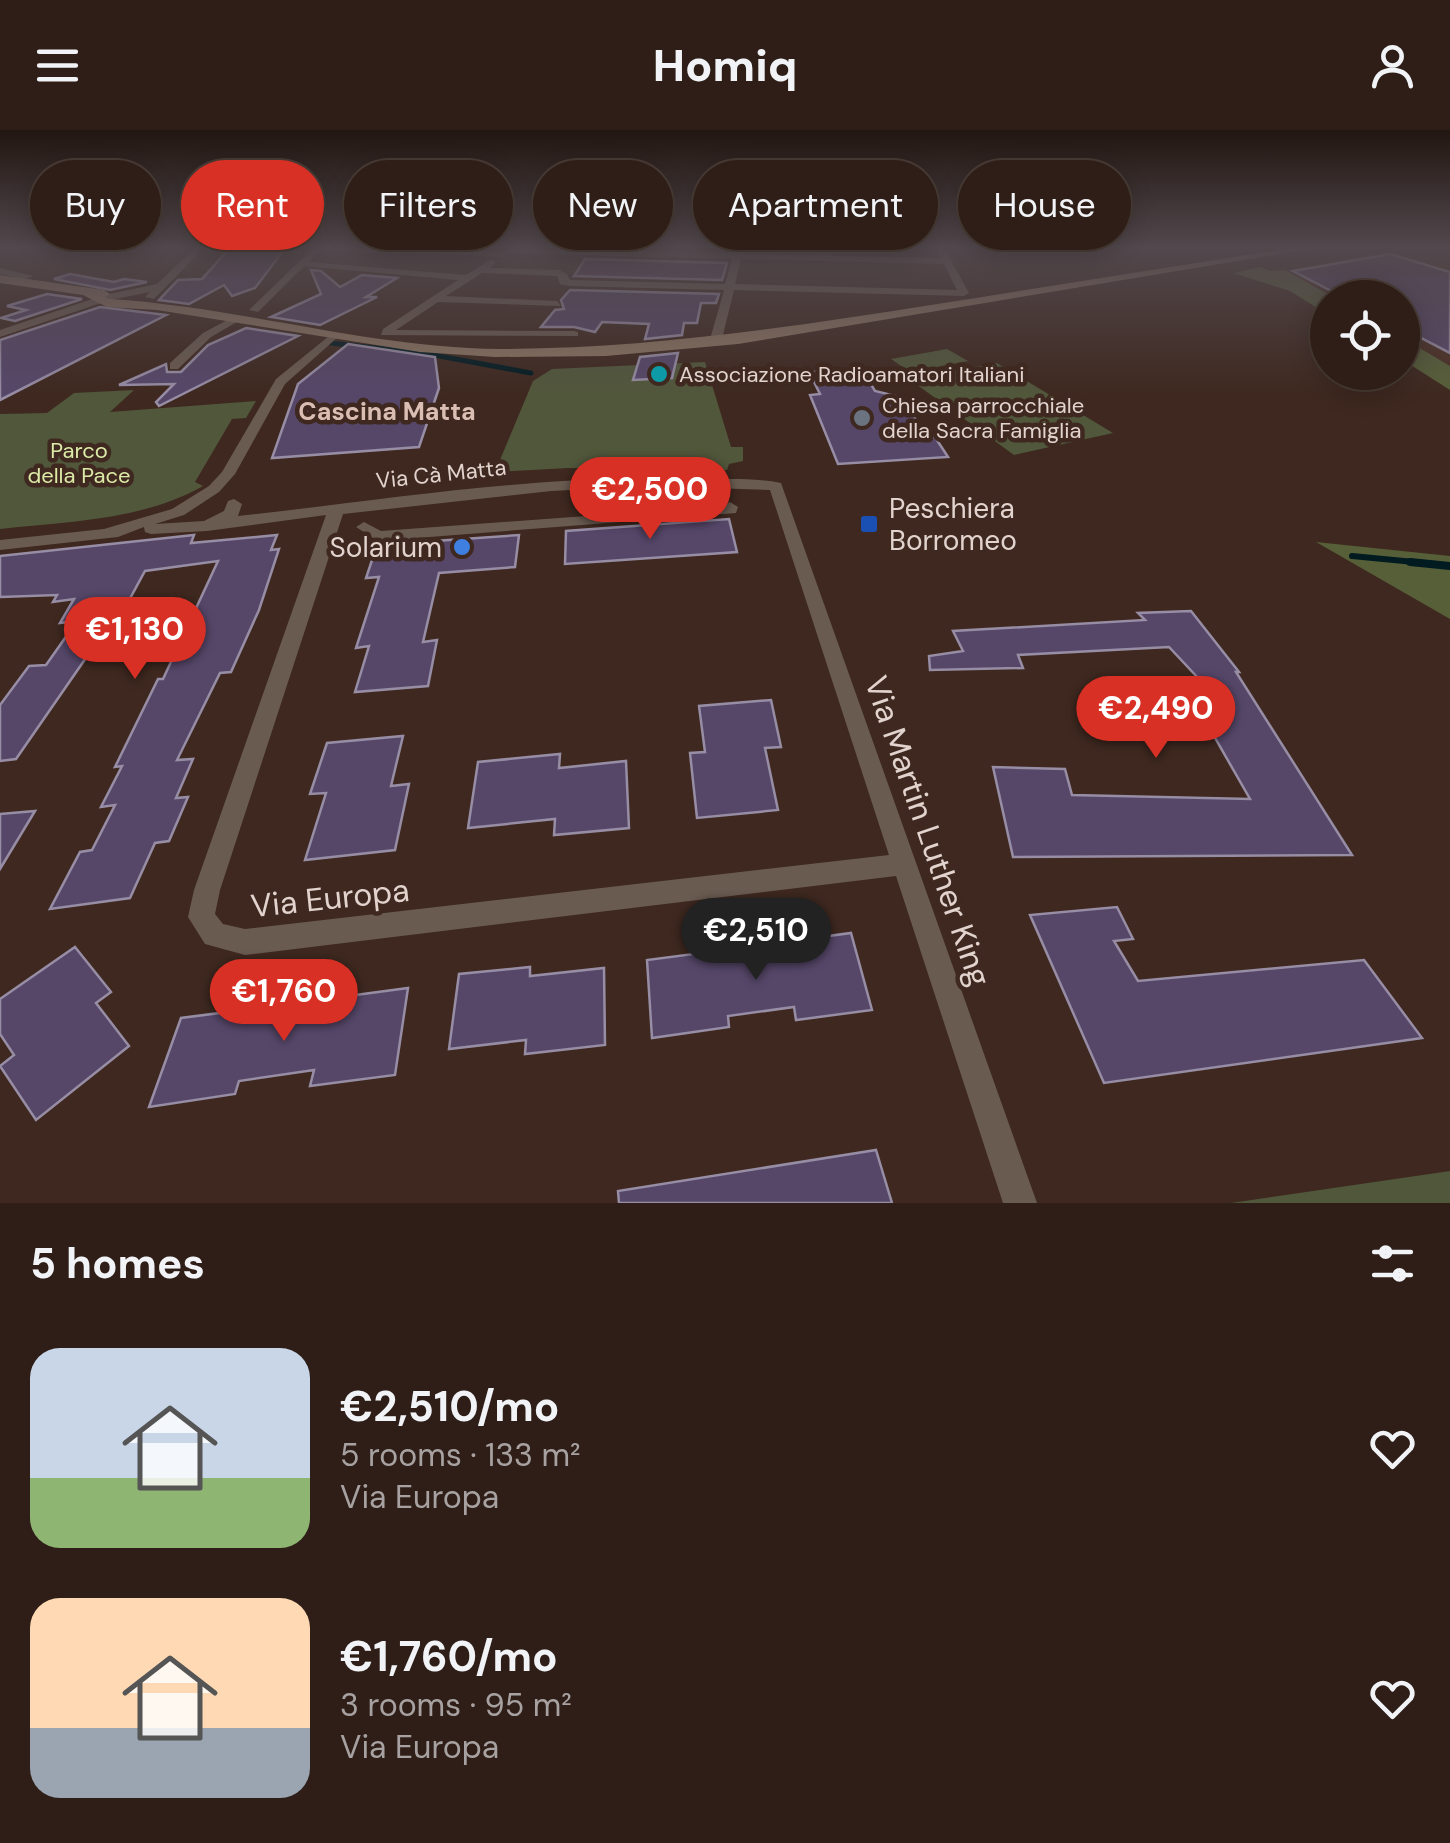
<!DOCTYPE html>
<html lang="en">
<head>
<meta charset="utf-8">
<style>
  body { margin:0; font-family:"DM Sans",sans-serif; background:#3a2b24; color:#f1f3f6; height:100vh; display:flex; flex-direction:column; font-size:38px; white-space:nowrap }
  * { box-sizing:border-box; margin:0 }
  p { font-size:32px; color:#a7a2a1 }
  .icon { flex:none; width:55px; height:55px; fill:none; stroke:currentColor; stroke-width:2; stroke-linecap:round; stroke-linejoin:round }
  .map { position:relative; height:1073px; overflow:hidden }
  .side { display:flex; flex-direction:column; background:#2e1e17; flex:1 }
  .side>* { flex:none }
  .hud { position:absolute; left:30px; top:30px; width:1390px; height:90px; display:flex; gap:20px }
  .buttons { position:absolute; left:1310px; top:150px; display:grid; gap:20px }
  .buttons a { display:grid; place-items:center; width:110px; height:110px; border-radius:50%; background:#2e1e17; box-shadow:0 5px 25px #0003,0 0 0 2px #493c36; font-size:50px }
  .price { position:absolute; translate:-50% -85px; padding:0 22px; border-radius:35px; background:#d93025; color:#fff; font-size:32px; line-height:65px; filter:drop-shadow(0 2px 5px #0008) }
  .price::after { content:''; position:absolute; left:50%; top:60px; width:30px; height:22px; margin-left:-15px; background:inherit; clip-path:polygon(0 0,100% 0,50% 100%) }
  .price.active { background:#222; color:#fff }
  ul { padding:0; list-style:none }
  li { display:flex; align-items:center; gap:30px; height:250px; padding:0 30px }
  li span { display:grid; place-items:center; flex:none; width:280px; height:200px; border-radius:30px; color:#555 }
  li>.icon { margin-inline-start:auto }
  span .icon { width:120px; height:120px; fill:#fffc; stroke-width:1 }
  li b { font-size:42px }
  h2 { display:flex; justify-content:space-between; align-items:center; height:120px; padding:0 30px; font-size:42px }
  .tag { padding:0 35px; border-radius:45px; background:#2e1e17; box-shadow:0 5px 25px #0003,0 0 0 2px #493c36; font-size:35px; line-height:90px }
  .tag.active { background:#d93025; color:#fff }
  header { display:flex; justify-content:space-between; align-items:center; height:130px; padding:0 30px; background:#2e1e17; font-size:45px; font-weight:800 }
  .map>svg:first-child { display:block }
  .built { fill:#4b2f23 }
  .green { fill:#51573b }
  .forest { fill:#575f39 }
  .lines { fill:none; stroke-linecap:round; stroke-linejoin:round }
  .stream-far2 { stroke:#011b21; stroke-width:5 }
  .stream-far1 { stroke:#011b21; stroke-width:6 }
  .stream { stroke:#011b21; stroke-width:8 }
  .building { fill:#564769; stroke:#978da5; stroke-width:2.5 }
  .street { fill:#6a5b50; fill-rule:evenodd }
  .secondary { fill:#8b7461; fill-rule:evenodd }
  .culture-dot { fill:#0f9aa8; stroke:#3e281f; stroke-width:4 }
  .worship-dot { fill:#6b7280; stroke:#3e281f; stroke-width:4 }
  .transit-dot { fill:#1a4fb4; stroke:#3e281f; stroke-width:4 }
  .shop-dot { fill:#3f7fe0; stroke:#3e281f; stroke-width:4 }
  .labels { text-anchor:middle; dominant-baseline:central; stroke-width:9; stroke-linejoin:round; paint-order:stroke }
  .far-poi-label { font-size:22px; fill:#e2d3ce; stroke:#3e281f; text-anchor:start }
  .far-park-label { font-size:22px; fill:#dceaa7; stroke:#3e281f }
  .far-street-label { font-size:22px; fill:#e2d3ce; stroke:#3e281f }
  .far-neighbourhood-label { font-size:25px; font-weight:bold; fill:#dbbeb3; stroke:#3e281f }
  .poi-label { font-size:28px; fill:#e2d3ce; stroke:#3e281f; text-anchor:start }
  .near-street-label { font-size:32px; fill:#e2d3ce; stroke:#3e281f }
</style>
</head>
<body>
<header><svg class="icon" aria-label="menu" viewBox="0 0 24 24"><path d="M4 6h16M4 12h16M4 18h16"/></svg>Homiq<svg class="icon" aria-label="person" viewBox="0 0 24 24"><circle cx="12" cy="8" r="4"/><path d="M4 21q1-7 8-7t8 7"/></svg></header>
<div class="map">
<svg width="1450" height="1073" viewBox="0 0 1450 1073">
  <rect width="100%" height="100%" fill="#3e281f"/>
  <polygon class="built" points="1422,116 1450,116 1450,236 1403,208 1402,168 1333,167 1285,140"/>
  <g class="green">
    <polygon points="947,219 968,231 910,242 891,229"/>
    <polygon points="705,232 731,317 743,317 743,331 729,334 727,340 569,338 495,342 533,251 552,239"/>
    <polygon points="997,233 1113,303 1014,325 909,249"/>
    <path d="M134,260L110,282L256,271L246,288L232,289L195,352L203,356C141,391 70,391 0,399V284L47,283L74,263Z"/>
    <polygon points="1450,1041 1450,1073 1231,1073"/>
  </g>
  <g class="forest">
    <polygon points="1260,137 1271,141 1285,140 1333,167 1328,168 1327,184 1290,161 1233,143"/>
    <polygon points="1403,208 1450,236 1450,260 1403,230"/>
    <polygon points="1316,412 1450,426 1450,489"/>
  </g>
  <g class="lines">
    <polyline class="stream-far2" points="331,213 423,223 531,243"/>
    <polyline class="stream-far1" points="1352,426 1435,434"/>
    <polyline class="stream" points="1410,432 1450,436"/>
  </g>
  <g class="building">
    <polygon points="248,116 287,116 255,158 232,166 224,155 189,174 159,170 178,150 202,149 228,120"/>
    <polygon points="1390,124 1450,142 1450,223 1402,198 1402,168 1345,168 1293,141"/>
    <polygon points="585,129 727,133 722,150 574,146"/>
    <polygon points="311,140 321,141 340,157 362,145 397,148 366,167 377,167 320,195 271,187 321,164"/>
    <polygon points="70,144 114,152 124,149 147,152 110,160 54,149"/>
    <polygon points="570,160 719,164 716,173 701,173 697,193 684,193 682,205 645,209 649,194 602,192 595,202 574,197 541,197 555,180 564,179 561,170"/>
    <polygon points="47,164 82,169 15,191 1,188 26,180 7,176"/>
    <polygon points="100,177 166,185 0,270 0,210"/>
    <polygon points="246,198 298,206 159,276 156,272 174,254 119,255 166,234 167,242 181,242 208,215"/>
    <polygon points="348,214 435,227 439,258 419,317 272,328 298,254"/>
    <polygon points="678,223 672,248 633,250 640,227"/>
    <polygon points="862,240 875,261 904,268 925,307 935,307 948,327 838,334 810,265 820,264 809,242"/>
    <polygon points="729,389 737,422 565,434 566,401"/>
    <polygon points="194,405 191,413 277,405 271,420 279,419 259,480 231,542 220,543 177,630 193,629 176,668 188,667 169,711 155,713 130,768 50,779 80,722 92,720 115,675 101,677 122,636 115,637 158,549 163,549 218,431 145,441 121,485 115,486 16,629 0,631 0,575 29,536 46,535 77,491 60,493 74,469 53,472 57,465 0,467 0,426"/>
    <polygon points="519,405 515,437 439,443 423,512 437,510 428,556 355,562 369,516 356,518 379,447 366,448 377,415"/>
    <polygon points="1191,481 1239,542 1236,542 1352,725 1013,727 993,637 1065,639 1072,665 1250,669 1190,564 1214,565 1169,517 1018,525 1023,538 930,540 929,526 963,521 953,501 1145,490 1138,483"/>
    <polygon points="771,570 781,617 765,618 778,680 697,688 690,623 705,622 699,576"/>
    <polygon points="403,606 391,656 409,654 395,720 305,730 326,663 310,664 327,613"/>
    <polygon points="560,624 559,638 626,631 629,698 554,705 555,689 468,698 478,632"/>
    <polygon points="35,681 0,739 0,684"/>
    <polygon points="1117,777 1133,809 1114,811 1138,851 1364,830 1422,908 1104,953 1030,785"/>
    <polygon points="851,803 872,880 796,890 794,877 728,886 729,897 652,908 647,830 717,821 716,813 782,805 784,812"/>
    <polygon points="75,817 111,862 96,873 129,916 36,990 0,936 14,925 0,904 0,869"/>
    <polygon points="530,837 530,846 604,838 605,915 525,924 526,910 449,919 459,844"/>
    <polygon points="408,858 395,945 310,956 314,940 239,951 235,964 149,977 181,888 259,878 261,870 335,861 333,868"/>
    <polygon points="876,1020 892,1073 619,1073 618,1061"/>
  </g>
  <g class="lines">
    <g class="street">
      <polygon points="197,116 206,116 154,169 145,167 150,162 110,170 0,207 0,200 104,165 157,154"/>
      <path d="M405,116L506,122L510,118L734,123L736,116H744L742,124L941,128L935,116H943L969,163L964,166L734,160L721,213L715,216L709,213L724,160L570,156L560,154L557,146L482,143L446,166L557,171L561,176L438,172L396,200L574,201L578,202V206L381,205L383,199L458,150L304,136L258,182L249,180L313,118ZM405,122L504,127L508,123L732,129L725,154L570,150L567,144L559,140L490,138L496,132L492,129L466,145L309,132L318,123ZM741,129L944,134L957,160L735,154Z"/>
      <polygon points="0,138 33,146 12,154 7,151 16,147 0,144"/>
      <polygon points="233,187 242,189 211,207 178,239 170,239 170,233 203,203"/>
      <path d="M334,202L339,205L338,207L285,254L235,344L219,362L184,385L155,394L204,391L224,381L228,371L234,369L242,374L238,386C386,370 538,344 689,349C719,350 752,347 781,353L1037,1073H1003L896,746L245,825L205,814L188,787L194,760L326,385L207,401L151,404L145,402L144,397L118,407L0,420V410L104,399L172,379L209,356L222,342L276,249ZM650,356L770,360L889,725L245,799L223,794L215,784L220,760L343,384L551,361Z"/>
      <polygon points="730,372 738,377 736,383 378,411 356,397 364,392 381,401 723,376"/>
    </g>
    <path class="secondary" d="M1304,116H1328L738,214L606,226L495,227L420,222L157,180L107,177L83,165L0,153V145L104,160L110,164L105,167L110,169C240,177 369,218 500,219C648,219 791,197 937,174C1059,155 1181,135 1304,116Z"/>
  </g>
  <linearGradient id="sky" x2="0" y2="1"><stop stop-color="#221611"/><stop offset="0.44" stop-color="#52484d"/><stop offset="1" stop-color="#52484d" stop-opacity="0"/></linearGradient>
  <rect width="1450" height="266" fill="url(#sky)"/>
  <circle class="culture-dot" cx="659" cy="244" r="10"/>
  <circle class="worship-dot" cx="862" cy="288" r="10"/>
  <rect class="transit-dot" x="859" y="384" width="20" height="20" rx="5"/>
  <circle class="shop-dot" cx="462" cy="417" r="10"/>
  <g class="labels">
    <g class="far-poi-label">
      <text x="679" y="244">Associazione Radioamatori Italiani</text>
      <text x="882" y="275">Chiesa parrocchiale<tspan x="882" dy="25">della Sacra Famiglia</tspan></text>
    </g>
    <g class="far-park-label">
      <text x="79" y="320">Parco<tspan x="79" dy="25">della Pace</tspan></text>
    </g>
    <g class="far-street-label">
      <text transform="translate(441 344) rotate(-6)">Via Cà Matta</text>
    </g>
    <g class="far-neighbourhood-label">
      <text x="387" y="281">Cascina Matta</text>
    </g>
    <g class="poi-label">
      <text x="889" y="378">Peschiera<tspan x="889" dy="32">Borromeo</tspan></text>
      <text x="442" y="417" text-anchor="end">Solarium</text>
    </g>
    <g class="near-street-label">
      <text transform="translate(928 701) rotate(71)">Via Martin Luther King</text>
      <text transform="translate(330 768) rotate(-6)">Via Europa</text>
    </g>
  </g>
</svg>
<div class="buttons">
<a><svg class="icon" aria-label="locate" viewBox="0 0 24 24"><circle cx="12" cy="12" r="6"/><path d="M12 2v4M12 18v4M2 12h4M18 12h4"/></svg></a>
</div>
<b class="price" style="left:650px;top:412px">€2,500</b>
<b class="price" style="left:135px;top:552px">€1,130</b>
<b class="price" style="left:1156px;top:631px">€2,490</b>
<b class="price active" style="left:756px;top:853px">€2,510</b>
<b class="price" style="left:284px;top:914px">€1,760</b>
<div class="hud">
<a class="tag">Buy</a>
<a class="tag active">Rent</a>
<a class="tag">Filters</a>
<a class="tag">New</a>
<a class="tag">Apartment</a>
<a class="tag">House</a>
</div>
</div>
<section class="side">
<h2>5 homes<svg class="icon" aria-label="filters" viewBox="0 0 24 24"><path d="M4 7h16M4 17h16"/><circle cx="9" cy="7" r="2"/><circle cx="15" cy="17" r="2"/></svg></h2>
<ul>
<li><span style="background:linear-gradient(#c9d6e8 65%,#8fb573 0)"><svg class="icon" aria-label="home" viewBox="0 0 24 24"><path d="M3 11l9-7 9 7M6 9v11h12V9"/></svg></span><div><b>€2,510/mo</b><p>5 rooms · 133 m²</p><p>Via Europa</p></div><svg class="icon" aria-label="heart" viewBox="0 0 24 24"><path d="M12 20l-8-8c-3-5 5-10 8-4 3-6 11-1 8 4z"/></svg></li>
<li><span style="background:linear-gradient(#ffd9b3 65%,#9aa5b1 0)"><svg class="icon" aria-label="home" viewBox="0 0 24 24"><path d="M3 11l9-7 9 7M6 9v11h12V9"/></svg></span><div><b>€1,760/mo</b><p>3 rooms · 95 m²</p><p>Via Europa</p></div><svg class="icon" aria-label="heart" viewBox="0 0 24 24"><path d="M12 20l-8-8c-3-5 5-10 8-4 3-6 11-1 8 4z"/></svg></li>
</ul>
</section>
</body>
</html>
